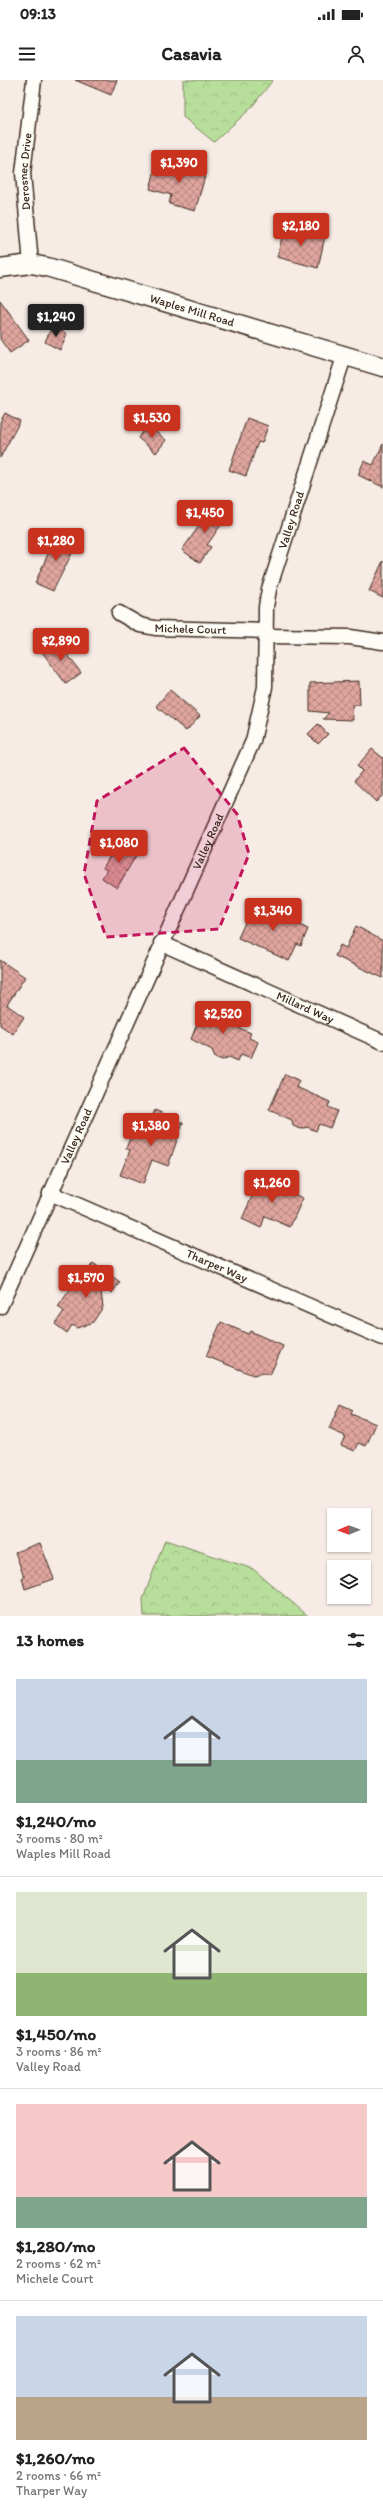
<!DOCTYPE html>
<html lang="en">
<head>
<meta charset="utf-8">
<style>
  body { margin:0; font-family:Itim,sans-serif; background:#f6f6f6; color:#222; height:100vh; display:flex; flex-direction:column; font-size:15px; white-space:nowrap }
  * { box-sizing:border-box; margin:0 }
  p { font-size:13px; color:#767676 }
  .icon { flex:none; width:22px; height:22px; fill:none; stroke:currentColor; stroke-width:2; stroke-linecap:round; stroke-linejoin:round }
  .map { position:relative; height:1536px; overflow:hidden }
  .drawer { display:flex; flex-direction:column; background:#fff; flex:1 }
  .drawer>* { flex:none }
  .needle { width:26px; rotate:269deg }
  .buttons { position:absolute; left:327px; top:1428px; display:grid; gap:8px }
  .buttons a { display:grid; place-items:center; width:44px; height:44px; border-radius:0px; background:#fff; box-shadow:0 1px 3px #0004; font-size:20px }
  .price { position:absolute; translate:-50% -34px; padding:0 9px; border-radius:4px; background:#c8321e; color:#fff; font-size:13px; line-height:26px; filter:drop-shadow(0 1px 2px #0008) }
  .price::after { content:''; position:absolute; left:50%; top:24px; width:12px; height:9px; margin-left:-6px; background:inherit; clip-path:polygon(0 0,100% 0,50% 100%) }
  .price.selected { background:#222; color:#fff }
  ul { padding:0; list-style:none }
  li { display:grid; align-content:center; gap:8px; height:212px; padding:0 16px }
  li+li { border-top:1px solid #e0e0e0 }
  li span { display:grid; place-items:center; height:124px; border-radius:0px; color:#555 }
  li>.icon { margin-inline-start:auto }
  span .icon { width:72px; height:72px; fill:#fffc; stroke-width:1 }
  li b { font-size:17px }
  h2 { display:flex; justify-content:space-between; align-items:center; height:48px; padding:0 16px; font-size:17px }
  .status { display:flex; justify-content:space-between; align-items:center; height:28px; padding:0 20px; background:#fff; direction:ltr }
  .status svg { height:11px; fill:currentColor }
  header { display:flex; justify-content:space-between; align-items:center; height:52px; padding:0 16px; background:#fff; font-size:18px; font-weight:700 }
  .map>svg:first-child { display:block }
  .forest { fill:url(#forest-crowns); stroke:#79845c }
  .building { fill:url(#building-cross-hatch); stroke:#3b2a1e }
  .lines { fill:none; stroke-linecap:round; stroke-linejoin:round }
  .minor-casing { stroke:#3b2a1e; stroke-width:17 }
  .major-casing { stroke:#3b2a1e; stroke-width:21 }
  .minor { stroke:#fdfcf7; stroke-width:14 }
  .major { stroke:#fdfcf7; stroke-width:18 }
  .marked { fill:#c2185b; fill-opacity:0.2; stroke:#c2185b; stroke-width:3; stroke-dasharray:8 5; stroke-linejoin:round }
  .labels { text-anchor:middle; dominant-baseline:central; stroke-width:3; stroke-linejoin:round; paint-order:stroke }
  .street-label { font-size:12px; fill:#3b2a1e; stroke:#fdfcf7 }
</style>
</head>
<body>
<div class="status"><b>09:13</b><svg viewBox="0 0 49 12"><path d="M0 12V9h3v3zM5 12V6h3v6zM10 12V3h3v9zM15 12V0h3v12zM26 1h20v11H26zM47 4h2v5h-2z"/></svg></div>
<header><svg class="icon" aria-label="menu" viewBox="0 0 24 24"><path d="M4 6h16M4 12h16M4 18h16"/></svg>Casavia<svg class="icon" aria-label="person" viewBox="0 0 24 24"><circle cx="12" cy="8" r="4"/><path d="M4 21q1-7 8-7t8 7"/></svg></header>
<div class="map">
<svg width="383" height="1536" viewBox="0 0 383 1536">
  <defs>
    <pattern id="forest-crowns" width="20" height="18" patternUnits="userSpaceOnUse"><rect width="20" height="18" fill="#b7df9b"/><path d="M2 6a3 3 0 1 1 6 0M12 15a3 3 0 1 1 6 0" fill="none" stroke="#9ec085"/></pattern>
    <pattern id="building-cross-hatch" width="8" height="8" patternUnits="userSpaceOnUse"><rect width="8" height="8" fill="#dfa59e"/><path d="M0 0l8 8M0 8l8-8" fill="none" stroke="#b68780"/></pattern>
  </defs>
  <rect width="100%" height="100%" fill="#f7ebe5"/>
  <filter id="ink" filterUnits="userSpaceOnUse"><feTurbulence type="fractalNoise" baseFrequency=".025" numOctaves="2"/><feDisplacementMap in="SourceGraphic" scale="8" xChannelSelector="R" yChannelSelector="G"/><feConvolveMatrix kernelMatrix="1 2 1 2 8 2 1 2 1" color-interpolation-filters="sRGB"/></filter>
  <g filter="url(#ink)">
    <g class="forest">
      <polygon points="183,0 273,0 250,29 214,62 183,37"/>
      <polygon points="165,1460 253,1489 308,1536 144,1536 143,1519"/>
    </g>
    <g class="building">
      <polygon points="75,0 117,0 111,15"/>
      <polygon points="157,82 181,87 183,82 195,86 193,90 206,93 195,131 169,124 171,115 150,109"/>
      <polygon points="285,146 325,156 318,188 277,177"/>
      <polygon points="0,220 29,260 10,273 0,259"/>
      <polygon points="52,246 67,254 60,270 45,262"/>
      <polygon points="5,333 20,341 0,378 0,342"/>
      <polygon points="247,338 268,346 262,363 258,362 246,396 229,390"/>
      <polygon points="148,346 166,360 156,373 138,358"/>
      <polygon points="383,364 383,407 358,395 364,381 373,385"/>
      <polygon points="214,425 228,435 207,465 211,467 200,483 182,470"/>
      <polygon points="57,454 77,463 53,511 35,503"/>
      <polygon points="383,481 383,518 369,511"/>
      <polygon points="57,560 81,593 66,604 42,572"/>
      <polygon points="359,601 360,625 352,625 353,640 323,639 329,633 310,631 310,603"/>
      <polygon points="170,610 200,636 186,651 156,626"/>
      <polygon points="318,644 328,654 318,664 308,654"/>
      <polygon points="372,669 383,678 383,715 376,722 354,701 362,691 357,686"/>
      <polygon points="119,761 138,772 117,808 102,798 107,790 103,788"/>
      <polygon points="269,820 281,825 277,834 308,849 301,866 297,864 289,881 238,858 252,827 263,833"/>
      <polygon points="356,846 383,861 383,898 335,876 340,865 346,868"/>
      <polygon points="0,880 25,897 7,925 24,937 13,954 0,945"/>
      <polygon points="206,922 220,929 219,932 242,942 239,948 251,953 249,958 258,962 251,978 241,974 238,981 229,977 222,980 215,977 212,970 191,959"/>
      <polygon points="285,994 299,1000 296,1007 330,1022 328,1027 337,1031 330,1048 319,1044 316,1051 307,1047 301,1049 293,1046 292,1040 269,1030"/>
      <polygon points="155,1030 183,1043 168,1086 152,1080 143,1104 120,1095 130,1070 126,1068 133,1051 144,1055"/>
      <polygon points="261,1096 280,1104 278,1107 303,1118 290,1147 265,1136 261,1148 242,1139"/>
      <polygon points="93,1183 120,1202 112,1213 100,1205 103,1227 93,1242 77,1248 72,1245 67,1253 55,1244 64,1231 58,1227 73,1205 77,1207"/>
      <polygon points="221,1242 248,1254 250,1251 283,1266 270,1295 264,1293 253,1295 206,1276"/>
      <polygon points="340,1324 353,1330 351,1334 376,1344 366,1366 359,1363 355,1371 341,1365 345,1356 329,1349"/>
      <polygon points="40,1463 54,1499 25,1509 22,1498 24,1497 15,1472"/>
    </g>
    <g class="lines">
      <g class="minor-casing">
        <g id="minor">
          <path id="s1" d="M31,184L23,93L34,0"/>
          <path id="s2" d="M119,533L140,545L155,548L266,551"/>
          <polyline points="266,556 350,557 383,562"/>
          <path id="s3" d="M161,863L383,962"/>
          <path id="s4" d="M50,1113L383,1258"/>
          <path id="s5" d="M0,1227L253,661L265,607L266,527L269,509L345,274"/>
        </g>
      </g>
      <g class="major-casing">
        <g id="major">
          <path id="s6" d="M0,188L31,184L47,187L383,287"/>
        </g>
      </g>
      <use href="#minor" class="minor"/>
      <use href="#major" class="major"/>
    </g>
  </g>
  <path class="marked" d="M184,668L237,734L249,774L219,849L106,857L84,794L97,721Z"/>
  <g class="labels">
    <g class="street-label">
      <text stroke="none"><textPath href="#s1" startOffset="93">Derosnec Drive</textPath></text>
      <text stroke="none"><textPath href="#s6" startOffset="199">Waples Mill Road</textPath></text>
      <text stroke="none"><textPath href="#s5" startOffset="846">Valley Road</textPath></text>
      <text stroke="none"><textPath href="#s2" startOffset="75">Michele Court</textPath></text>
      <text stroke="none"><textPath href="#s5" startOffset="510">Valley Road</textPath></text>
      <text stroke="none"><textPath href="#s3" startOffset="158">Millard Way</textPath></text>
      <text stroke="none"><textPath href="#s5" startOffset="187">Valley Road</textPath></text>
      <text stroke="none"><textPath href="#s4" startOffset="182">Tharper Way</textPath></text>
    </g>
  </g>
</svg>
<div class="buttons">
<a><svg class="needle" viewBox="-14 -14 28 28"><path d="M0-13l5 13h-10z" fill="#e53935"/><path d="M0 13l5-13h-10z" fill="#767676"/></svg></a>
<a><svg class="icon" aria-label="layers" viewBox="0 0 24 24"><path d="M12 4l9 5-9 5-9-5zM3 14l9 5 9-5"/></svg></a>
</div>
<b class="price" style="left:179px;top:104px">$1,390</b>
<b class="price" style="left:301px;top:167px">$2,180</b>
<b class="price selected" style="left:56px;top:258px">$1,240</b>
<b class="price" style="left:152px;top:359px">$1,530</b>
<b class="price" style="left:205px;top:454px">$1,450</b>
<b class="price" style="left:56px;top:482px">$1,280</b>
<b class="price" style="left:61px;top:582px">$2,890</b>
<b class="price" style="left:119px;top:784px">$1,080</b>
<b class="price" style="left:273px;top:852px">$1,340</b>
<b class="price" style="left:223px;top:955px">$2,520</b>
<b class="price" style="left:151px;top:1067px">$1,380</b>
<b class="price" style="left:272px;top:1124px">$1,260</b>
<b class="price" style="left:86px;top:1219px">$1,570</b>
</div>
<section class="drawer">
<h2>13 homes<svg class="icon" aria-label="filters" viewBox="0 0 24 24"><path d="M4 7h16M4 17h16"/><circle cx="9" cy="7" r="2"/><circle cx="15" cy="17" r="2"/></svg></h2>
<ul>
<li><span style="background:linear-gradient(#c9d6e8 65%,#7fa58c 0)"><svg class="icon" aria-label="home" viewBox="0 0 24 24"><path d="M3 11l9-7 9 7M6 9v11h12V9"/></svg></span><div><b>$1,240/mo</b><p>3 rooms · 80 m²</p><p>Waples Mill Road</p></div></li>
<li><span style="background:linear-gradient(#dfe7d0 65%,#8fb573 0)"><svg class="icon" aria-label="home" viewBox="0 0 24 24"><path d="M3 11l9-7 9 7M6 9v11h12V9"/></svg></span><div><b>$1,450/mo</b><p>3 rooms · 86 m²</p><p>Valley Road</p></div></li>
<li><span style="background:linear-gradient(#f6c9c9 75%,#7fa58c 0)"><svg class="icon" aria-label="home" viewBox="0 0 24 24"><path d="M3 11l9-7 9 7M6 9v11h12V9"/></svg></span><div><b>$1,280/mo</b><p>2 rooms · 62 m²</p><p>Michele Court</p></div></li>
<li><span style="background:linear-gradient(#c9d6e8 65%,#b9a48a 0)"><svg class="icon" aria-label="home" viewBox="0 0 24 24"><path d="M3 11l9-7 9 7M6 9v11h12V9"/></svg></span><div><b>$1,260/mo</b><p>2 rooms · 66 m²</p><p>Tharper Way</p></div></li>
</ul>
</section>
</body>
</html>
